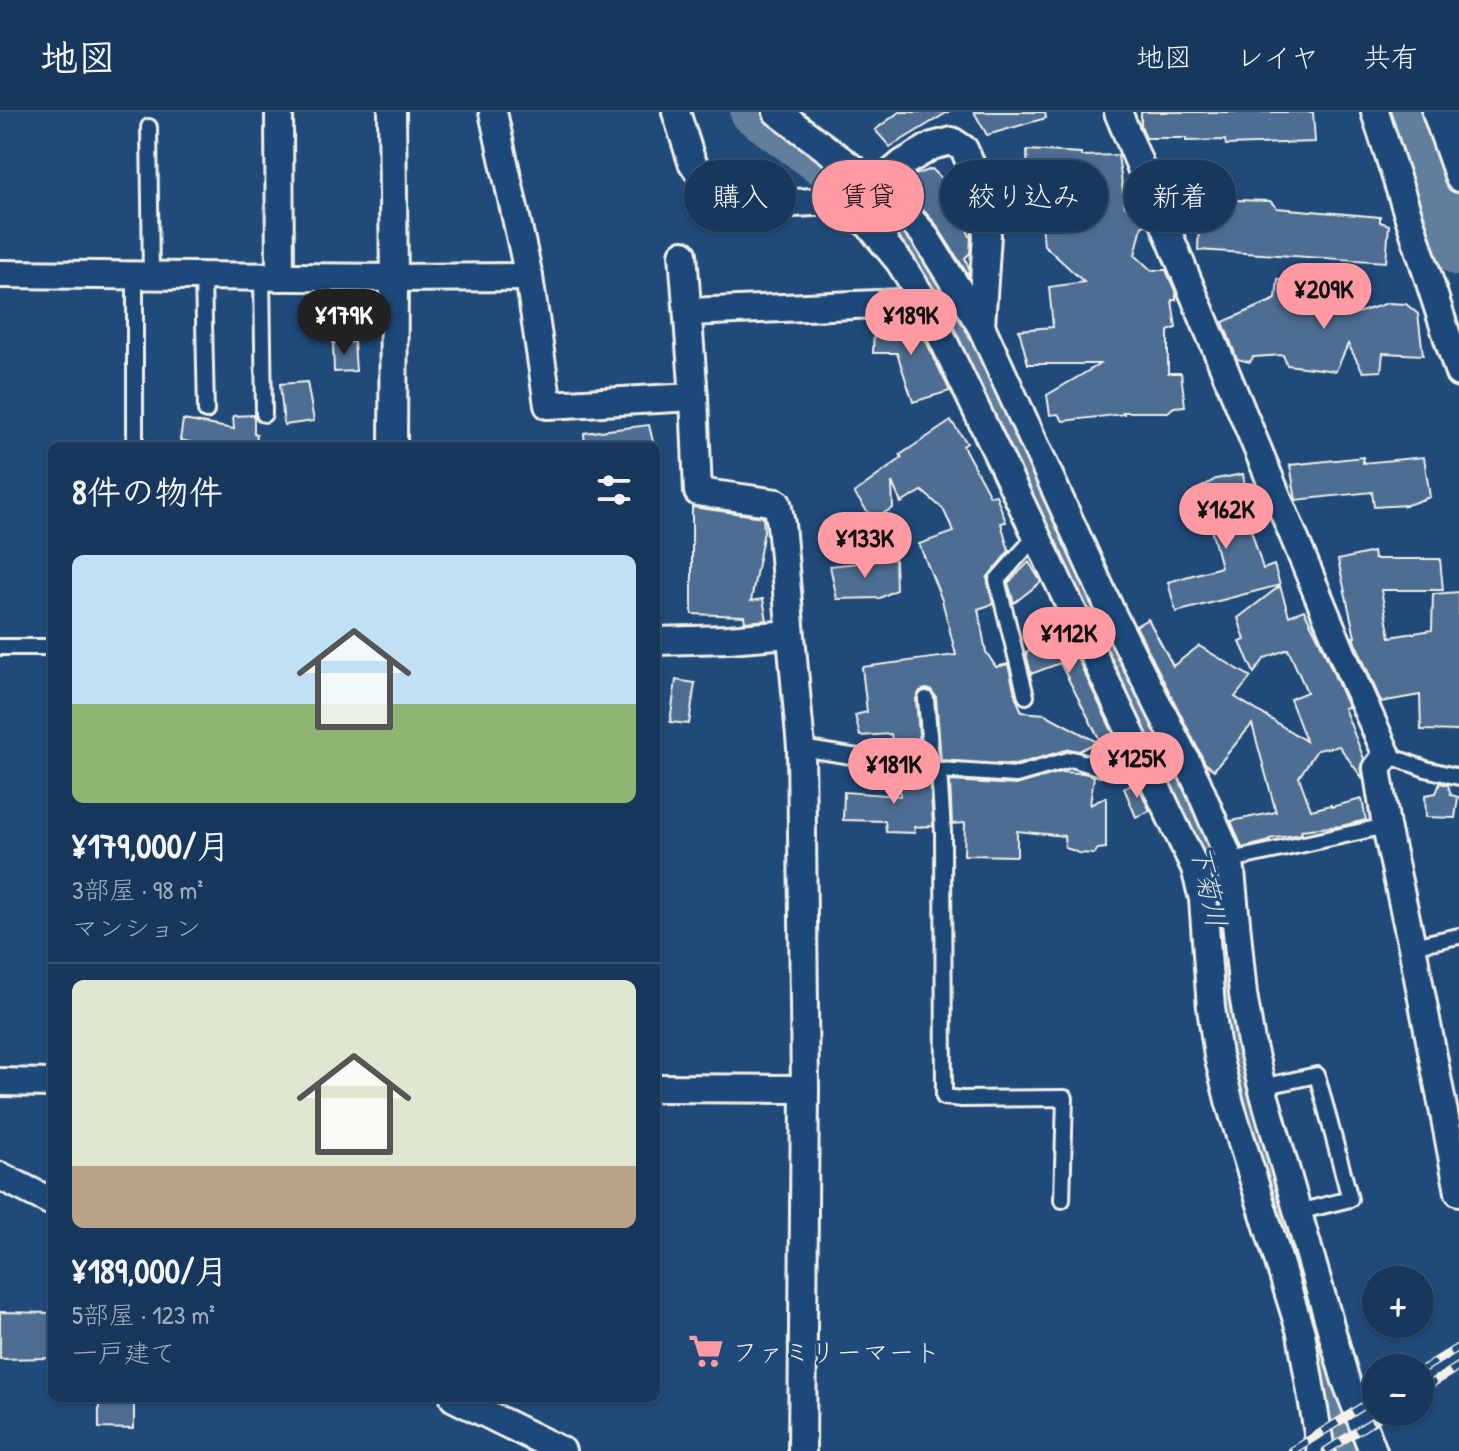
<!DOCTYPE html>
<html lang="ja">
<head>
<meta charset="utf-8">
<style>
  body { margin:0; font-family:"Patrick Hand","Klee One",sans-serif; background:#244365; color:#f1f3f6; height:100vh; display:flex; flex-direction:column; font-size:30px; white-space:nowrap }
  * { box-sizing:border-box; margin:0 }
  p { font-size:26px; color:#9eacbb }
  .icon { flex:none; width:44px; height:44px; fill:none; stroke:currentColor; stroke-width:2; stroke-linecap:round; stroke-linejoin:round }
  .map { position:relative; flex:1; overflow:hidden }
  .details { position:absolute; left:48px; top:330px; width:612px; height:960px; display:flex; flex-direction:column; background:#17385c; border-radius:12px; box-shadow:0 2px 6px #0004,0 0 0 2px #365272 }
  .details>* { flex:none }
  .top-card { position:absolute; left:684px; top:48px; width:654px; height:72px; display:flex; gap:16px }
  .tools { position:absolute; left:1362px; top:1154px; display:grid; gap:16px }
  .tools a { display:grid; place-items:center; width:72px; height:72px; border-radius:50%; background:#17385c; box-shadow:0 2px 6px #0004,0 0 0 2px #365272; font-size:40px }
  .price { position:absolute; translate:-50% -68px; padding:0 18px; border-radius:28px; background:#ff9aa2; color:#111; font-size:26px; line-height:52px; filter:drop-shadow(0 2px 4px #0008) }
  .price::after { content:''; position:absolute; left:50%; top:48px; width:24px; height:18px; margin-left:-12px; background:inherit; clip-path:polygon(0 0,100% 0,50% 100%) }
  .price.current { background:#222; color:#fff }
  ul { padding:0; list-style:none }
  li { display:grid; align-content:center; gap:16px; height:424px; padding:0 24px }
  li+li { border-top:2px solid #365272 }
  li span { display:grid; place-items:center; height:248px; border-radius:12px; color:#555 }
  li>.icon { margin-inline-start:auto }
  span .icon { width:144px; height:144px; fill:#fffc; stroke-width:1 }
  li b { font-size:34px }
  h2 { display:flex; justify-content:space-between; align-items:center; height:96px; padding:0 24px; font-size:34px }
  .pill { padding:0 28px; border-radius:36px; background:#17385c; box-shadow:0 2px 6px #0004,0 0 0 2px #365272; font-size:28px; line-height:72px }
  .pill.current { background:#ff9aa2; color:#111 }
  header { display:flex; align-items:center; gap:48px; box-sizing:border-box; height:112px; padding:0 40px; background:#17385c; border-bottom:2px solid #365272 }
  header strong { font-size:38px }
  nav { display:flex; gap:44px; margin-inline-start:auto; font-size:28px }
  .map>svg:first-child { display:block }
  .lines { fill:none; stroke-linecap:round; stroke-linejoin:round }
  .river { stroke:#627e9d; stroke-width:44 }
  .building { fill:#4d6e92; stroke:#f4f1e8; stroke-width:2 }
  .service-casing { stroke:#f4f1e8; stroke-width:20 }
  .minor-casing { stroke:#f4f1e8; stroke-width:32 }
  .service { stroke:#1f4a7a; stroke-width:14 }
  .minor { stroke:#1f4a7a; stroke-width:26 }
  .rail-casing { stroke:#f4f1e8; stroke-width:9 }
  .rail { stroke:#1f4a7a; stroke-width:6; stroke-dasharray:18; stroke-linecap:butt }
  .labels { text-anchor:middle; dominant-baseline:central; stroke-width:6; stroke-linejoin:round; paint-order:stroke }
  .poi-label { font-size:26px; fill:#f4f1e8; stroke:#1f4a7a; text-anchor:start }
  .water-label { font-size:28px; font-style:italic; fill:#dee0dd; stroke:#1f4a7a }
</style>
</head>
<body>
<header>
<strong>地図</strong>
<nav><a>地図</a><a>レイヤ</a><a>共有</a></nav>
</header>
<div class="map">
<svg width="1459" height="1339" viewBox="0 0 1459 1339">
  <rect width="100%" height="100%" fill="#1f4a7a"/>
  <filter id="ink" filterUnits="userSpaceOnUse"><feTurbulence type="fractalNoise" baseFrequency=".0125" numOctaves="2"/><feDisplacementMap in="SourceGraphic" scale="16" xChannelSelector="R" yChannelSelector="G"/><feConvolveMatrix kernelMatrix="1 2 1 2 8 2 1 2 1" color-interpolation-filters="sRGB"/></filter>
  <g filter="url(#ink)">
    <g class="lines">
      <g class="river">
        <polyline points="752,0 866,84 914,134 938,172 1205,733 1218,788 1223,873 1239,962 1332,1283 1346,1339"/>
        <polyline points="1411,0 1459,142"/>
      </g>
    </g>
    <g class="building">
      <polygon points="899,0 948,0 890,35 875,18"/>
      <polygon points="974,0 1045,0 1046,6 987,23"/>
      <polygon points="1141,0 1313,0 1315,30 1226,33 1225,28 1186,29 1186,26 1146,26 1141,13"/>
      <polygon points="1027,38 1081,41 1081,44 1118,43 1125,94 1139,94 1147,113 1142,114 1135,143 1151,158 1166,158 1176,181 1176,188 1172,188 1176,216 1168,219 1168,261 1181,261 1185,294 1174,295 1168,300 1123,300 1124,302 1063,309 1058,302 1050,303 1047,283 1100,252 1028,252 1019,218 1053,215 1049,175 1084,170 1044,133 1038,73 1028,73"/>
      <polygon points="932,57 953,77 969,102 962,108 971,126 970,141 965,146 969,156 968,163 936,112 901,74 912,64"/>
      <polygon points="1200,87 1270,89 1277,96 1380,105 1380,110 1389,113 1386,150 1198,138"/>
      <polygon points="1278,167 1338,190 1351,170 1354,202 1388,191 1406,192 1418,202 1423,243 1383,241 1381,259 1363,260 1348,232 1336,259 1287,253 1283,243 1253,245 1250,250 1237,247 1223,210 1276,187"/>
      <polygon points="915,206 950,279 913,290 897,241 873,241 874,212 909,209 910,207"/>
      <polygon points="354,230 356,259 334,260 333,231"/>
      <polygon points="307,270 314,309 284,313 280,272"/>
      <polygon points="254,303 254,321 257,322 256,331 215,332 214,334 208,334 180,328 183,308 234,317 233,304"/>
      <polygon points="951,309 967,331 963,334 990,384 996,383 1006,410 1001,411 1009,439 987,466 993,492 978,497 986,540 996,555 1008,552 1016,586 1022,600 1045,602 1097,630 1079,639 1069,637 1015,653 941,648 936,585 931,578 926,577 920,579 916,587 921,645 898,641 898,634 893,634 891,622 860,624 855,603 867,600 862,555 956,543 942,488 919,432 954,420 943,397 922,379 901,391 892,370 893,396 873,407 854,381 902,346 900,343"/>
      <polygon points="649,313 654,334 585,334 584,321"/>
      <polygon points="1363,345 1363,351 1424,345 1430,385 1407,393 1374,395 1372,380 1296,388 1290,353"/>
      <polygon points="1243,362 1249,397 1245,398 1263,457 1274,453 1280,473 1176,500 1168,470 1221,455 1200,376 1216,367"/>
      <polygon points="692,395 763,405 764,419 751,489 763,487 767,508 745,510 744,504 692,502"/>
      <polygon points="1373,440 1374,447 1440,447 1443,478 1381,478 1390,525 1432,518 1433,482 1459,480 1459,619 1421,618 1420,583 1381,590 1353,525 1355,525 1338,448"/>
      <polygon points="895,447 896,478 880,486 837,487 830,454"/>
      <polygon points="1029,450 1041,470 1014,491 1008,471"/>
      <polygon points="1280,474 1289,504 1304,498 1320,530 1348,595 1344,596 1364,647 1361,653 1363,667 1339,634 1317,638 1299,665 1311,698 1331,693 1331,695 1362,687 1366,708 1341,714 1301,718 1302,722 1269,727 1270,729 1242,736 1231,709 1276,700 1252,612 1214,658 1205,651 1136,514 1148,507 1173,554 1199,534 1251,565 1235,585 1306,629 1290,587 1307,580 1288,537 1265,546 1254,561 1240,530 1245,528 1238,506"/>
      <polygon points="1062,514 1114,623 1106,627 1106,640 1060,551 1031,562 1026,541 1030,537 1029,530"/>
      <polygon points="676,568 695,571 689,612 670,610"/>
      <polygon points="1061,660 1083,661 1094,664 1090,693 1106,685 1106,736 1098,737 1094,742 1078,741 1072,738 1065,736 1064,724 1017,719 1017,744 964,743 965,711 952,712 950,669 1016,673"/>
      <polygon points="899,662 930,667 933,714 914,715 915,721 886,720 885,709 843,708 844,680 900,684"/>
      <polygon points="1137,671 1150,699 1136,705 1124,676"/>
      <polygon points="1440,671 1448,673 1451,683 1458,685 1455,706 1426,705 1425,683 1436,681"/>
      <polygon points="0,1200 52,1201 52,1246 0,1247"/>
      <polygon points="99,1286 134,1286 134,1317 99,1316"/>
    </g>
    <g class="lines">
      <g class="service-casing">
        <g id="service">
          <polyline points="149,15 151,164"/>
          <polyline points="1445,26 1454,6 1454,0"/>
          <polyline points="203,165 206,299"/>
          <polyline points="262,165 264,302"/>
          <polyline points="135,334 135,164"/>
          <polyline points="0,535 52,535"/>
          <polyline points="1026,584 997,468 1036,424"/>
          <polyline points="926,587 932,657"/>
          <polyline points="801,636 939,658 1016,663 1072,647 1101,656 1141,640"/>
          <polyline points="1387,643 1426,657 1459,665"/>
          <polyline points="939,658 943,720 944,985 962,987 1065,986 1062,1088"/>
          <polyline points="1195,756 1386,714"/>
          <polyline points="1412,834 1459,824"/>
          <polyline points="1262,975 1317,963 1350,1087 1298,1100"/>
        </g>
      </g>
      <g class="minor-casing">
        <g id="minor">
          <polyline points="279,0 280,165"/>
          <polyline points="392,0 394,166 393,334"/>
          <polyline points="493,0 529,165 548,293 694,285 698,380 777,391 781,412 801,636 805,977 802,1339"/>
          <polyline points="676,0 692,50 706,71 725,85 773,92 835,89 869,113 899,149 925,190 1195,756 1203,787 1211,896 1218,944 1230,992 1301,1221 1321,1339"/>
          <polyline points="777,0 863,64 878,72 923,121 981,214 1113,504 1196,668 1230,749 1243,882 1251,930 1262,975 1345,1266 1373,1339"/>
          <polyline points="1118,0 1349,558 1387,643 1377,656 1386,714 1412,834 1459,1080"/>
          <polyline points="1375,0 1459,261"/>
          <polyline points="1436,0 1459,66"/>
          <polyline points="878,72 903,51 932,34 952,29 964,37 982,78 987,123 981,214"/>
          <polyline points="683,142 694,285"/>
          <polyline points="0,162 394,166 529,165"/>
          <polyline points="688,200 925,190"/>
          <polyline points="656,529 728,527 790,522"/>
          <polyline points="0,970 52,971"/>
          <polyline points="656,976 805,977"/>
          <polyline points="0,1064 52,1090"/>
          <polyline points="454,1286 562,1339"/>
        </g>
      </g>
      <use href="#service" class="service"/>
      <use href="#minor" class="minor"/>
      <g class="rail-casing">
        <g id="rail">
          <polyline points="1420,1259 1459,1235"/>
          <polyline points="1420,1279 1459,1254"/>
          <polyline points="1292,1339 1376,1286"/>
          <polyline points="1326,1339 1387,1300"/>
        </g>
      </g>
      <use href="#rail" class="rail"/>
    </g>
  </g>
  <defs>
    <g id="supermarket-bare" transform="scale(2.76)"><path d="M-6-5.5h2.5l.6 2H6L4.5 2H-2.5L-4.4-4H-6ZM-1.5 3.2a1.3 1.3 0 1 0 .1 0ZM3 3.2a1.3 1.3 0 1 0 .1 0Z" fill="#ff9aa2" stroke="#1f4a7a" stroke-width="2.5" paint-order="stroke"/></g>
  </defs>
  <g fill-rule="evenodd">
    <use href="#supermarket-bare" x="706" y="1239"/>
  </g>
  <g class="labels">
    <g class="poi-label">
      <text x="732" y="1239">ファミリーマート</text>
    </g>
    <g class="water-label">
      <text transform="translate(1209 774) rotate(78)">下菊川</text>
    </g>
  </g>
</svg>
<div class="tools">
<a>+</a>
<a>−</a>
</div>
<b class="price" style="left:1324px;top:219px">¥209K</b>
<b class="price current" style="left:344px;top:245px">¥179K</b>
<b class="price" style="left:911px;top:245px">¥189K</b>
<b class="price" style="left:1226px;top:439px">¥162K</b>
<b class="price" style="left:865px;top:468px">¥133K</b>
<b class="price" style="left:1069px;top:563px">¥112K</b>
<b class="price" style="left:1137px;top:688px">¥125K</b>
<b class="price" style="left:894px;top:694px">¥181K</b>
<div class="top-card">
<a class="pill">購入</a>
<a class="pill current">賃貸</a>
<a class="pill">絞り込み</a>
<a class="pill">新着</a>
</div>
<section class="details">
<h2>8件の物件<svg class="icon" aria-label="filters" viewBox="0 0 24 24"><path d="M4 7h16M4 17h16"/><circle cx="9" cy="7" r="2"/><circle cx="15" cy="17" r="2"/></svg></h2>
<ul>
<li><span style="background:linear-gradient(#bfe0f5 60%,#8fb573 0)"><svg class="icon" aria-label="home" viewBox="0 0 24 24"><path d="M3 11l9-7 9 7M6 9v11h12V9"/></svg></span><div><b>¥179,000/月</b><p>3部屋 · 98 m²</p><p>マンション</p></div></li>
<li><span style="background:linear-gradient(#dfe7d0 75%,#b9a48a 0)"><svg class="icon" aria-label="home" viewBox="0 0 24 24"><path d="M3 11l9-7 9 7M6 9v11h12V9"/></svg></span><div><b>¥189,000/月</b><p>5部屋 · 123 m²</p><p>一戸建て</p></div></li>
</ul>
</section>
</div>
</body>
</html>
